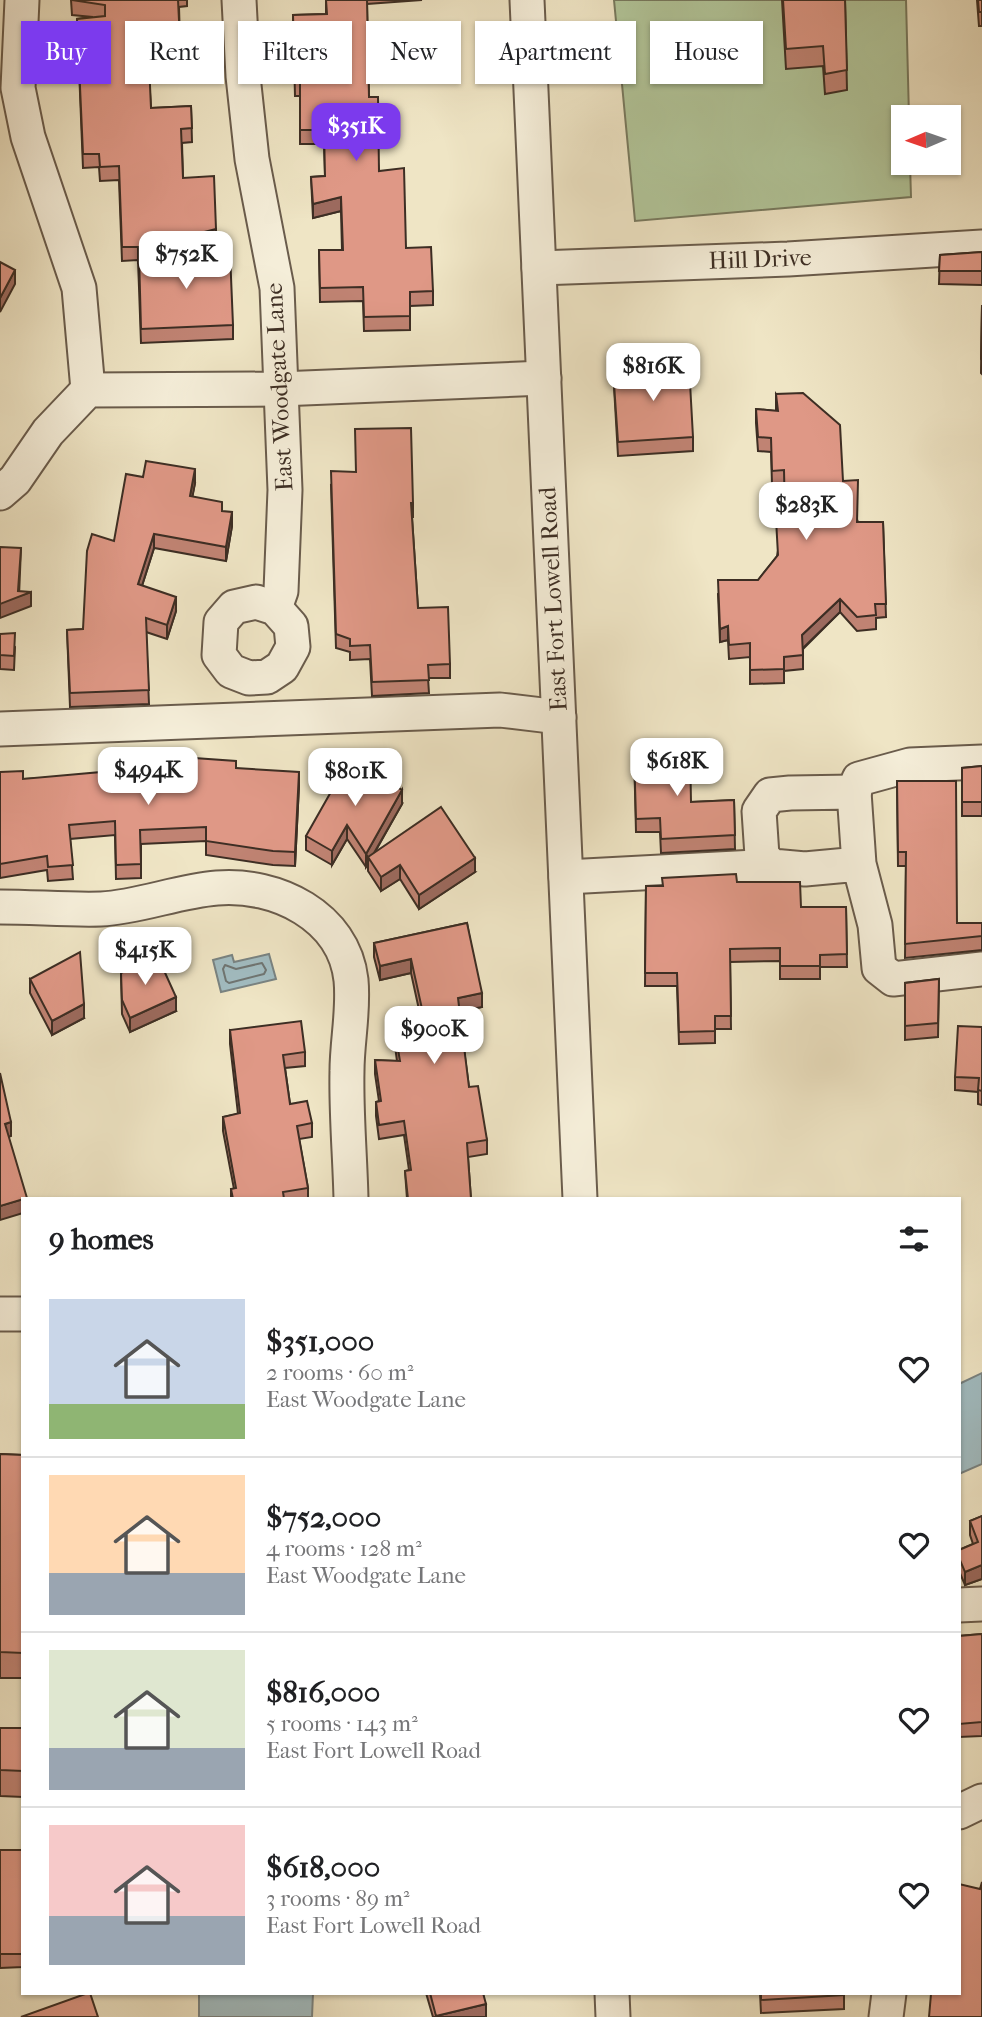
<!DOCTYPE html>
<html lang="en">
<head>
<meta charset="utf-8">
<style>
  body { margin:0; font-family:"IM FELL French Canon",serif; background:#f6f6f6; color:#202124; height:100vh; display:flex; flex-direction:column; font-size:26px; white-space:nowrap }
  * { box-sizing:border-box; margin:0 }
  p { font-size:23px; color:#757577 }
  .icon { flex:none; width:38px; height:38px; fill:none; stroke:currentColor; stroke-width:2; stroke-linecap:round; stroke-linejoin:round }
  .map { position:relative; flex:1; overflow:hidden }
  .side { position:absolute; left:21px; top:1197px; width:940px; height:798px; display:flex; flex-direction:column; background:#fff; border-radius:0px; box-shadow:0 2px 5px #0004 }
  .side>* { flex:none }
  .guide { position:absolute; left:21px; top:21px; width:942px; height:63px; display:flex; gap:14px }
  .needle { width:46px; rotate:268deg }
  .tools { position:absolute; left:891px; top:105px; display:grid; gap:14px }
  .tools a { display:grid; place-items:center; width:70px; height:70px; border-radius:0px; background:#fff; box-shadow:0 2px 5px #0004; font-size:35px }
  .price { position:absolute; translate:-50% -60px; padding:0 16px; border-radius:14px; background:#fff; color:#222; font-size:23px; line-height:46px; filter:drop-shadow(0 2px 4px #0008) }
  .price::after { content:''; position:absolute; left:50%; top:42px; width:21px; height:16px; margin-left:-10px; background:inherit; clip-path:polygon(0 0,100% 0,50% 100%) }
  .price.active { background:#7c3aed; color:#fff }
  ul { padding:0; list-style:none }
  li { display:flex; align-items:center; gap:21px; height:175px; padding:0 28px }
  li+li { border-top:2px solid #e0e0e0 }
  li span { display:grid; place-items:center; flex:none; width:196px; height:140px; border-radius:0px; color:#555 }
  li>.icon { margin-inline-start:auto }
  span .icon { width:84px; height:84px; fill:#fffc; stroke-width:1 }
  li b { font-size:30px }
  h2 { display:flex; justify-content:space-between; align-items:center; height:84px; padding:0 28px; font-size:30px }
  .tag { padding:0 24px; border-radius:0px; background:#fff; box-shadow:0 2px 5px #0004; font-size:24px; line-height:63px }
  .tag.active { background:#7c3aed; color:#fff }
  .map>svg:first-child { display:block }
  .green { fill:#b2c69a; stroke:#787a5f; stroke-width:2 }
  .water { fill:#a1bcc1; stroke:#798382; stroke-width:2 }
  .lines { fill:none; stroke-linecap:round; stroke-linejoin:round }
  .shore { stroke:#6f7572; stroke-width:2 }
  .minor-casing { stroke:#6a5c4c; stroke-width:37 }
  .minor { stroke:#f5eed9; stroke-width:33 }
  .wall { fill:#c08373; stroke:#3d2e24; stroke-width:2 }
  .shaded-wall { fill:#9c6a5e; stroke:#3d2e24; stroke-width:2 }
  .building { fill:#df9886; stroke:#3d2e24; stroke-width:2 }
  .labels { text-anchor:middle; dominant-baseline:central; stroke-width:6; stroke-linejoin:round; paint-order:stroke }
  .street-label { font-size:24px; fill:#3d2e24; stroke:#f5eed9 }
</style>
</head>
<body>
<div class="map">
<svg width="982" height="2017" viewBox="0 0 982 2017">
  <rect width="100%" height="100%" fill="#efe5c5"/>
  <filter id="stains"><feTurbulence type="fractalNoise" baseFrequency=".00286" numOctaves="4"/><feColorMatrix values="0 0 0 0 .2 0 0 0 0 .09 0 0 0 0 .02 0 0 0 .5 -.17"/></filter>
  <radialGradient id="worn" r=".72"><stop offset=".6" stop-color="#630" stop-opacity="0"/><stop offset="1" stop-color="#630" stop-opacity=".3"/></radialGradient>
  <polygon class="green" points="614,0 906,0 909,117 903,117 903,163 910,163 911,197 635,221"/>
  <g class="water">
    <polygon points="269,954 276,979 221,992 213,960 232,955 234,962"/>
    <polygon points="982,1373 982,1464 959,1474 959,1384"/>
    <polygon points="199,1993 313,1993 312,2017 199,2017"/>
  </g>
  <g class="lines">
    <polygon class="shore" points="262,963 266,970 264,974 229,983 226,981 223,969 225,965 236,969"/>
    <g class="minor-casing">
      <g id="minor">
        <polyline points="22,0 18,88 28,137 79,288 88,390"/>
        <polyline points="239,0 243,76 252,159 277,288 285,490 281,591 275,608"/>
        <polyline points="527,0 580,1199"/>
        <polyline points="539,268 788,259 982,247"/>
        <polyline points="0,493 15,480 48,432 88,390 280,389 544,378"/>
        <polygon points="256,602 275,608 291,626 293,647 282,667 267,677 249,678 231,671 219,655 221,622 234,607"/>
        <polyline points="0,729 500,710 559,717"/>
        <polyline points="854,792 859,779 910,765 982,762"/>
        <polyline points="859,864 805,869 772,866 762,856 759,811 770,795 790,793 854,792 859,864 875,925 879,968 893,979 982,969"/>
        <polyline points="566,877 772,866"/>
        <path d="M0,907C34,907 68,910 101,909C140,907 178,891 217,888C276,883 344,916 351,980C354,1011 347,1041 347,1071C346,1113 350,1156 351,1199"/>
        <polyline points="0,1314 23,1314"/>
        <polyline points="959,1605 982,1604"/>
        <polyline points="959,1812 982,1801"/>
        <polyline points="612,1993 613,2017"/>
        <polyline points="886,2017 889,1993"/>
      </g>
    </g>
    <use href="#minor" class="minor"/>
  </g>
  <g class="wall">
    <polygon points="71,0 187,0 187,6 179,7 181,75 149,77 151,108 191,106 192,142 182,143 183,178 216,243 172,255 233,325 233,339 141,343 138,260 122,261 119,180 100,181 99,167 83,168 77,19 93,17 72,15"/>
    <polygon points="326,0 422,0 367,4 369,97 379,171 406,248 433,291 433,305 410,306 410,330 364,331 363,301 320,302 319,250 342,250 341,211 313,218 311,177 325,176 324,144 300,144 300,96 295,96 293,15 326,14"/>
    <polygon points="782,0 845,0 847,90 825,94 823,66 786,69"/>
    <polygon points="977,0 982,0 982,26 979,26"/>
    <polygon points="982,252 982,285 939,284 940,255"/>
    <polygon points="982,305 982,374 981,373"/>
    <polygon points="613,369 693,437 693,451 618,456"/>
    <polygon points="776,394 843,481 858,522 883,522 886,617 876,618 876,629 857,631 840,612 803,649 803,669 784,671 784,683 750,684 750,657 729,659 728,640 720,642 718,594 758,580 777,556 784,518 784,484 772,484 771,452 758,451 756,423 756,409 776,411"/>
    <polygon points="143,477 195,483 192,497 222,511 232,526 226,561 154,548 142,586 176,611 167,639 146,632 149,704 70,707 67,630 83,629 114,541"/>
    <polygon points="331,485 413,503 413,517 412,517 418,608 450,664 450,678 428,678 429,693 372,696 370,659 350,660 350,652 336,648"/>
    <polygon points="0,634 15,647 14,670 0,669"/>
    <polygon points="634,751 691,802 734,800 735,849 661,853 660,832 636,832"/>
    <polygon points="982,766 982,816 962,816 962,768"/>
    <polygon points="236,768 299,785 295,866 273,865 206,855 206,841 141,844 141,878 116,879 115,835 70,839 73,879 48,881 47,870 0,878 0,772 23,779"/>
    <polygon points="897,781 957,923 982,923 982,950 905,958 906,866 898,866"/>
    <polygon points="402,804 375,852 475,872 419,909 400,879 381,891 368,871 368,864 366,867 347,839 332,865 306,850 306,836"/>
    <polygon points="737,882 801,907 846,907 847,967 820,967 820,979 780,979 780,961 730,962 731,1029 715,1029 715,1043 679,1044 677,986 645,986 646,886"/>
    <polygon points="467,923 482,1007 459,1012 469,1087 487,1140 487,1154 468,1157 471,1199 407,1199 405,1171 409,1170 404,1135 379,1139 376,1116 376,1102 379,1101 375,1074 375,1060 397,1061 395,1046 395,1032 423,1028 411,973 380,980 374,957 374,943"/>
    <polygon points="121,973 176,1011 130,1032 122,1014"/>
    <polygon points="30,979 84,1018 52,1035 30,993"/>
    <polygon points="939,979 938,1037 905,1040 905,983"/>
    <polygon points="982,1027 982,1105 978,1104 978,1092 955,1090 955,1077"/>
    <polygon points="230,1030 305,1052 305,1066 285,1068 290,1104 312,1123 312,1137 299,1139 308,1188 308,1199 231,1199 231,1189 234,1189 223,1131 223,1117 238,1114 230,1044"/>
    <polygon points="0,1454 23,1455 23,1678 0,1678"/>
    <polygon points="982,1516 982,1579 965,1585 959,1571 959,1550 973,1544 970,1535 970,1521"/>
    <polygon points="982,1634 982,1736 959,1737 959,1636"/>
    <polygon points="0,1728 23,1728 23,1797 0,1796"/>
    <polygon points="0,1850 23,1850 23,1967 0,1968"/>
    <polygon points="426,1993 483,1993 486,2017 433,2017"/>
    <polygon points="760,1993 844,1993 844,2009 761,2013"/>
  </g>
  <g class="shaded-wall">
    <polygon points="341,197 341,211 313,218 313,204"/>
    <polygon points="216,229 216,243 138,263 138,249"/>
    <polygon points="15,270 15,284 0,312 0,298"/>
    <polygon points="195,469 195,483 190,510 190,496"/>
    <polygon points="232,512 232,526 226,561 226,547"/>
    <polygon points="154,534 154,548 138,598 138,584"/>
    <polygon points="21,548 19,596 31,592 31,606 0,618 0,604"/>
    <polygon points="176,597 176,611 167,639 167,625"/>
    <polygon points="840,599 840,612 802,649 802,635"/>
    <polygon points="728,626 728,640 720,642 720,629"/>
    <polygon points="299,772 299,785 295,866 295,852"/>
    <polygon points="402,790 402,804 370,860 368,857 368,864 366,867 366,854"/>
    <polygon points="347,825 347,839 332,865 332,851"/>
    <polygon points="475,858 475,872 419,909 419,895"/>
    <polygon points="400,865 400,879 381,891 381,877"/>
    <polygon points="411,959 411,973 380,980 380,966"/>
    <polygon points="482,993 482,1007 458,1012 458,998"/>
    <polygon points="176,997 176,1011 130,1032 130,1018"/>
    <polygon points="84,1004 84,1018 52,1035 52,1021"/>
    <polygon points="11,1122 11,1136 5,1138 5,1124"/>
    <polygon points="23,1199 23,1213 0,1220 0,1206"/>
    <polygon points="982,1565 982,1579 965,1585 965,1572"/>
    <polygon points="486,2004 486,2017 436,2017 436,2016"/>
  </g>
  <g class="building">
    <polygon points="72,0 178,0 181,61 149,63 151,108 191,106 192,128 181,129 183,178 214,176 216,229 138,249 138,247 122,247 119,166 100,167 99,154 83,154 77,19 105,16 105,5"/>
    <polygon points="326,0 367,0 369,97 378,97 379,171 404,168 406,248 431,247 433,291 410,292 410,316 364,317 363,287 320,288 319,250 343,250 341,197 313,204 311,177 325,176 324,130 300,130 300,82 295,82 293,15 327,14"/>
    <polygon points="783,0 845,0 847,70 825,74 823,46 786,49"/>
    <polygon points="978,0 982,0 982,12 979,12"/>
    <polygon points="982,252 982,271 939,271 940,255"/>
    <polygon points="230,253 233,325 141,329 139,255"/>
    <polygon points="0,262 15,270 0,298"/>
    <polygon points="982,306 982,360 981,359"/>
    <polygon points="689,365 693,437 618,442 613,369"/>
    <polygon points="803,393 840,425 843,481 858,480 857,522 883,522 886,604 875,604 876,615 857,617 840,599 802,635 803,655 784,657 784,669 750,670 750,643 729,645 728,626 720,629 718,580 758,580 778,555 776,519 785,518 784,470 772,471 771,438 758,437 756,409 778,411 776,394"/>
    <polygon points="411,428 413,503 411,503 418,608 448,607 450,664 428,665 429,680 372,682 370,645 350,646 350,639 336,634 331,471 356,472 355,429"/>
    <polygon points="146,461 195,469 190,496 222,502 222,511 232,512 226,547 154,534 138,584 176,597 167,625 146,618 149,690 70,693 67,630 83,629 87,551 92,534 114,541 126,474 143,477"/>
    <polygon points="0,547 21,548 18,591 31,592 0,604"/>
    <polygon points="15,633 14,656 0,655 0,634"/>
    <polygon points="690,749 691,802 734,800 735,835 661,839 660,818 636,819 634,751"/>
    <polygon points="180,757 236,761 236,768 299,772 295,852 273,851 206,841 206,827 140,830 141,864 116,865 115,821 69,825 73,865 48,867 47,856 0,864 0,772 23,771 23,779 112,771 112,764 180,761"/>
    <polygon points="349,760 402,790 366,854 347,825 332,851 306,836"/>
    <polygon points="982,766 982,802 962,802 962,768"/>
    <polygon points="897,781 956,781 957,923 982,923 982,936 905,944 906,852 898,852"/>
    <polygon points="441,807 475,858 419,895 400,865 381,877 368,857"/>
    <polygon points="736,874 737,882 800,882 801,907 846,907 847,954 820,955 820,966 780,966 780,948 730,949 731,1016 715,1016 715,1031 679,1032 677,973 645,973 646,886 663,886 662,878"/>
    <polygon points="467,923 482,993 458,998 469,1087 478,1086 487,1140 467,1143 471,1199 408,1199 405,1171 411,1170 404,1121 379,1125 376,1102 381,1101 375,1060 400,1061 395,1032 426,1027 411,959 380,966 374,943"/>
    <polygon points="80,952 84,1004 52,1021 30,979"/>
    <polygon points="157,955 176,997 130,1018 122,1000 121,973"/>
    <polygon points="939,979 938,1023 905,1026 905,983"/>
    <polygon points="301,1021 305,1052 283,1055 290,1104 307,1101 312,1123 297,1126 308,1188 283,1192 284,1199 233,1199 231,1189 236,1188 223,1117 240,1113 230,1030"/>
    <polygon points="958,1026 982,1027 982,1091 978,1090 979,1078 955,1077"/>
    <polygon points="0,1073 11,1122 5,1124 27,1198 0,1206"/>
    <polygon points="0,1454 23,1455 23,1653 0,1652"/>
    <polygon points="982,1516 982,1565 965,1572 959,1558 959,1550 978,1542 970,1521"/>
    <polygon points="982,1634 982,1722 959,1724 959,1636"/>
    <polygon points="0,1728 23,1728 23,1771 0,1770"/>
    <rect x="0" y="1850" width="23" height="104"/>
    <polygon points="982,1882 982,2017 929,2017 931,1994 959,1993 959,1884 980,1889"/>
    <polygon points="88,1993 90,1993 98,2017 21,2017"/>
    <polygon points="430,1993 483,1993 486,2004 436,2016"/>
    <polygon points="761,1993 844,1993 844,1995 761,2000"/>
  </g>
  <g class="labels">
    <g class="street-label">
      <text transform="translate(760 259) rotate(-2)">Hill Drive</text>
      <text transform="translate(279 387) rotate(-93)">East Woodgate Lane</text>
      <text transform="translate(553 599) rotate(-93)">East Fort Lowell Road</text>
    </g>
  </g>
  <rect width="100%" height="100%" filter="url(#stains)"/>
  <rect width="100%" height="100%" fill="url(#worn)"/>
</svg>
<div class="tools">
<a><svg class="needle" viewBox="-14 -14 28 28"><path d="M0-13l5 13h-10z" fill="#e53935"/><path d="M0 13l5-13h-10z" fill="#757577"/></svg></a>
</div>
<b class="price active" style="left:356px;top:163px">$351K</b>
<b class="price" style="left:186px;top:291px">$752K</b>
<b class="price" style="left:653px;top:403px">$816K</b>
<b class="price" style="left:806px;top:542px">$283K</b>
<b class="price" style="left:677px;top:798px">$618K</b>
<b class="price" style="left:148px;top:807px">$494K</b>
<b class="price" style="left:355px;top:808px">$801K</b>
<b class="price" style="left:145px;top:987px">$415K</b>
<b class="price" style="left:434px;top:1066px">$900K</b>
<div class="guide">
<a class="tag active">Buy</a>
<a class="tag">Rent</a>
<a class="tag">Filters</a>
<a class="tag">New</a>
<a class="tag">Apartment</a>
<a class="tag">House</a>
</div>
<section class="side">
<h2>9 homes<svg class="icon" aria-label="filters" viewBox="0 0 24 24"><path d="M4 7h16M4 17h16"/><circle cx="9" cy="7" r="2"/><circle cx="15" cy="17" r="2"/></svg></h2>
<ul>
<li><span style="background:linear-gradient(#c9d6e8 75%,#8fb573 0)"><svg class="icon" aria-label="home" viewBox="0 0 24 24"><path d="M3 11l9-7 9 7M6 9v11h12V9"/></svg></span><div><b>$351,000</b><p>2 rooms · 60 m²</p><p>East Woodgate Lane</p></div><svg class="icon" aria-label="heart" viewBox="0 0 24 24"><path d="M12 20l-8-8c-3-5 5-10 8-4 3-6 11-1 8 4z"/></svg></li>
<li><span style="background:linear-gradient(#ffd9b3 70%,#9aa5b1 0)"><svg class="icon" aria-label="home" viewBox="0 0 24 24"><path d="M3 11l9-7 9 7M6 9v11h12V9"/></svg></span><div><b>$752,000</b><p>4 rooms · 128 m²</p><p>East Woodgate Lane</p></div><svg class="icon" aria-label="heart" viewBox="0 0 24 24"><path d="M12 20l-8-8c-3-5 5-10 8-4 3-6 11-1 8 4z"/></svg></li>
<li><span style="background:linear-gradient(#dfe7d0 70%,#9aa5b1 0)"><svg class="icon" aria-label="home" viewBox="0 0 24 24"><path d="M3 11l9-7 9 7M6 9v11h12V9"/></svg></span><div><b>$816,000</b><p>5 rooms · 143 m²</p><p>East Fort Lowell Road</p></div><svg class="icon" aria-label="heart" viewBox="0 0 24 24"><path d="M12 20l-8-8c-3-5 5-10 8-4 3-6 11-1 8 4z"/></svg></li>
<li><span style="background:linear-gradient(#f6c9c9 65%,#9aa5b1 0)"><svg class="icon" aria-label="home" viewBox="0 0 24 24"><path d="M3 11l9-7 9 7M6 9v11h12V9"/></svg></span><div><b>$618,000</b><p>3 rooms · 89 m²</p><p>East Fort Lowell Road</p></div><svg class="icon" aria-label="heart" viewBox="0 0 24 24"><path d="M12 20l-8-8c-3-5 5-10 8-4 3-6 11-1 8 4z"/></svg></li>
</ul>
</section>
</div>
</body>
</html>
